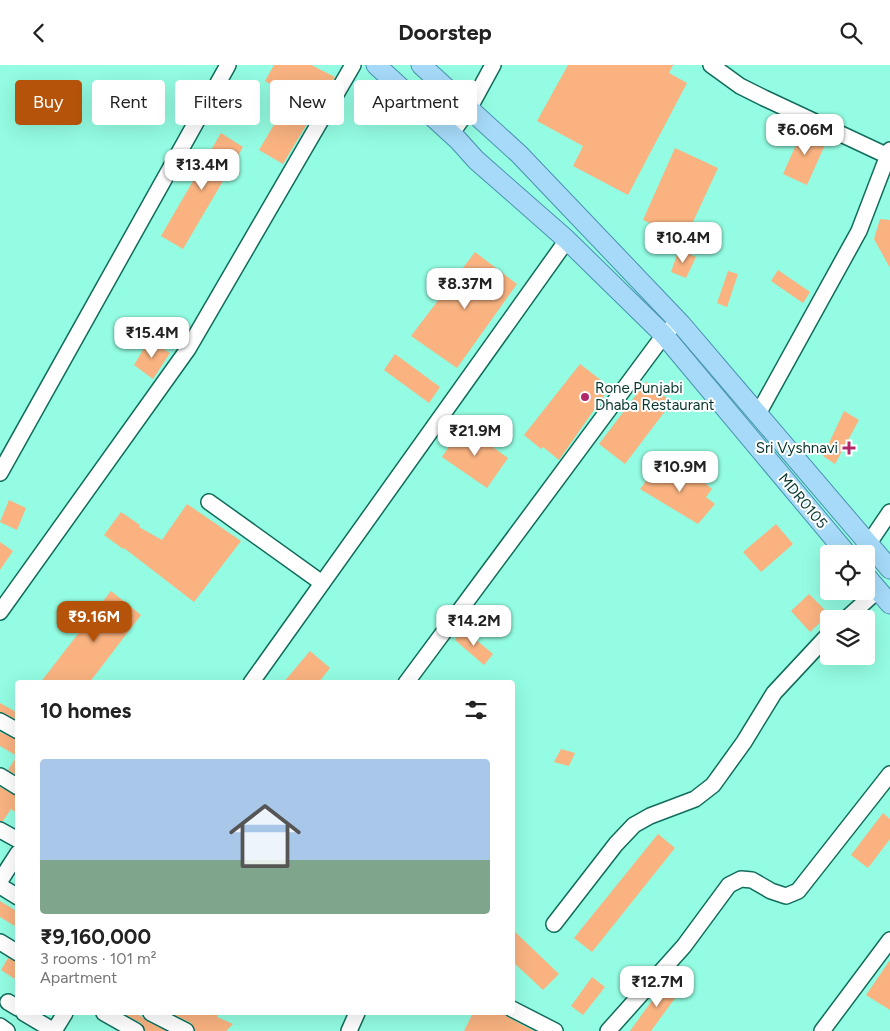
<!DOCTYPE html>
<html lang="en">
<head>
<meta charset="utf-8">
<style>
  body { margin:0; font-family:Figtree,sans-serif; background:#f2f2f2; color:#222; height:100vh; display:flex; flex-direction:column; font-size:19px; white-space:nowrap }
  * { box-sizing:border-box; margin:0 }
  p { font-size:16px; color:#767676 }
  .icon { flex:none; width:28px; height:28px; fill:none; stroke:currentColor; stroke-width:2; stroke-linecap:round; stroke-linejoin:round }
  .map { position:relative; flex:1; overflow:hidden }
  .sheet { position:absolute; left:15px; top:615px; width:500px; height:335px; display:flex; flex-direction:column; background:#fff; border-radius:5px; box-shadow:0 5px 20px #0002 }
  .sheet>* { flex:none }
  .hud { position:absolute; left:15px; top:15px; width:500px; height:45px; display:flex; gap:10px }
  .buttons { position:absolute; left:820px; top:480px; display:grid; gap:10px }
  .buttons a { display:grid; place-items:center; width:55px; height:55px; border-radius:5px; background:#fff; box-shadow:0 5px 20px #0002; font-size:25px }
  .price { position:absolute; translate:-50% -42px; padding:0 11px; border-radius:10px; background:#fff; color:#222; font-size:16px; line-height:32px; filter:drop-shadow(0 1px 2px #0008) }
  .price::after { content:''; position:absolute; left:50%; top:30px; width:15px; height:11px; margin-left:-8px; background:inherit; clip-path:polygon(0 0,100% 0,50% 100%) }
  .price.selected { background:#b45309; color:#fff }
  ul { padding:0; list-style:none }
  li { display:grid; align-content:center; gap:10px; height:265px; padding:0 25px }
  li+li { border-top:1px solid #e0e0e0 }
  li span { display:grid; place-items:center; height:155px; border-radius:5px; color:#555 }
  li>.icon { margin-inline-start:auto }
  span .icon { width:90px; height:90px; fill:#fffc; stroke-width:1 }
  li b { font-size:21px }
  h2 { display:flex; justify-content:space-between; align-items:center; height:60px; padding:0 25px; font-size:21px }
  .chip { padding:0 18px; border-radius:5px; background:#fff; box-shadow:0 5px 20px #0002; font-size:18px; line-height:45px }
  .chip.selected { background:#b45309; color:#fff }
  header { display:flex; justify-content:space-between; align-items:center; height:65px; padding:0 25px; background:#fff; font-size:22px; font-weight:700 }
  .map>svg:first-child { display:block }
  .building { fill:#f9b280 }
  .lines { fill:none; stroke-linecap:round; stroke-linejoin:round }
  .minor-casing { stroke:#116c5b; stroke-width:18 }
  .major-casing { stroke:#4791af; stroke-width:21 }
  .minor { stroke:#fff; stroke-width:15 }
  .major { stroke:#a6daf8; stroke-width:19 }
  .poi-dot { fill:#b1296b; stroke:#fff; stroke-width:2 }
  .labels { text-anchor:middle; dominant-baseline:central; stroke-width:4; stroke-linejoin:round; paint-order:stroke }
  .poi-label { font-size:15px; fill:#06372e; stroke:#fff; text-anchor:start }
  .street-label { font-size:15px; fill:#06372e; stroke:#fff }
</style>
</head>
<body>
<header><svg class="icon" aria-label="back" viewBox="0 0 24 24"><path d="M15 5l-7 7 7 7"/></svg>Doorstep<svg class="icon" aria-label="search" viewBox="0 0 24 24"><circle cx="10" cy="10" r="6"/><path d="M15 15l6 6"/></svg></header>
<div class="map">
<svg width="890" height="966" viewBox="0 0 890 966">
  <rect width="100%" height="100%" fill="#93fce2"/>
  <g class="building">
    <polygon points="274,0 311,0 335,12 283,99 259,85 291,31 265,16"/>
    <polygon points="568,0 673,0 669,8 687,18 628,130 573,101 583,81 537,56"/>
    <polygon points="804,62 828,73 807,120 783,109"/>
    <polygon points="221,68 243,82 183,184 161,171"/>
    <polygon points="675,83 718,103 685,174 643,155"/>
    <polygon points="880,154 890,155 890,203 874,174"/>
    <polygon points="679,184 696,192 686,213 671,207"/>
    <polygon points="475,187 517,219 457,303 411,271"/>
    <polygon points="778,205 810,227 803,238 771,216"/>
    <polygon points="728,206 738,209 727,242 717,238"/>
    <polygon points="149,275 170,288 153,314 134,300"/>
    <polygon points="395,289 440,322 429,338 384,305"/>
    <polygon points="580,299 610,322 559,395 543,382 541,384 524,370"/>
    <polygon points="646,317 672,337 625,399 599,379"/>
    <polygon points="844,346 859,355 835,399 823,391"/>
    <polygon points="463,361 508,393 487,423 442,392"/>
    <polygon points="658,400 685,416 692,406 712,424 706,432 715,439 698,459 640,424"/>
    <polygon points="9,435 26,443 17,465 0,457"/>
    <polygon points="187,439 241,476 194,537 124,483 123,484 104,470 121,447 140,460 139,462 162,475"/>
    <polygon points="776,459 793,479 761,507 743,487"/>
    <polygon points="0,477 13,486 0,505"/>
    <polygon points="111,526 141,550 89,618 40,618"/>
    <polygon points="809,529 829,549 810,567 791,546"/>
    <polygon points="463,564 493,589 484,600 455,575"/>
    <polygon points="310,586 330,603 318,618 283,618"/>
    <polygon points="0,638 18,648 18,655 0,647"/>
    <polygon points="0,667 18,675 18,711 8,705 17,691 0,681"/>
    <polygon points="561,684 575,688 569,701 554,697"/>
    <polygon points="0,722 18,731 18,749 11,744 3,756 0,756"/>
    <polygon points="883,748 890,754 890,774 868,803 851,790"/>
    <polygon points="658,769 675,783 592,887 574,873"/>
    <polygon points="0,836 18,847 18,863 0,852"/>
    <polygon points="512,864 559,909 543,925 512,896"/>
    <polygon points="8,893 18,897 18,916 1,905"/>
    <polygon points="890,895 890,945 866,930"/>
    <polygon points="592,912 605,922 583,950 571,941"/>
    <polygon points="667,915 681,925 651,966 630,966"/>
    <polygon points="122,948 137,948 147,956 166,966 145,966 141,958"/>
    <polygon points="171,948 220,948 217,952 233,959 226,966 195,966 191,958"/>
    <polygon points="473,948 504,948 508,952 534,966 464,966"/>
  </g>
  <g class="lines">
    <g class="minor-casing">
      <g id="minor">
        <polyline points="711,0 740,21 764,33 888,91"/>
        <polyline points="451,69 469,44 493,0"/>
        <polyline points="758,349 859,166 890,85"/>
        <polyline points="0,408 228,0"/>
        <polyline points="209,437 322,518"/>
        <polyline points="869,478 890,447"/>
        <polyline points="0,547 188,284 353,0"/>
        <polyline points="846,554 878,525"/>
        <polyline points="251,618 567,175"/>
        <polyline points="406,618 664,270 678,256"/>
        <polyline points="0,656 18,666"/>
        <polyline points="0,711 18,722"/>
        <polyline points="0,765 18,775"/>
        <polyline points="0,816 18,788"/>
        <polyline points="0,821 18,832"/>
        <polyline points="554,859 616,779 634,760 650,751 695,734 713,720 744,677 774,628 829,569"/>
        <polyline points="0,877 18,888"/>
        <polyline points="8,937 18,943"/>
        <polyline points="512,944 555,966"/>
        <polyline points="24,948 54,966"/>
        <polyline points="104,948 136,966"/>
        <polyline points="151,948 186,966"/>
        <polyline points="0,961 7,966"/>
        <polyline points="54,966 65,948"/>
        <polyline points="349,966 357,948"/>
        <polyline points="608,966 684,881 729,820 741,814 752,815 771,826 786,831 798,826 890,709"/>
        <polyline points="822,966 890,875"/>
      </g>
    </g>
    <g class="major-casing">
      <g id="major">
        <polyline points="376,0 458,75 476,95 567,175 664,270 847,489"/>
        <polyline points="421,0 519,89 681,259 890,504"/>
        <polyline points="866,511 890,539"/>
      </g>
    </g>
    <use href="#minor" class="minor"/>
    <use href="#major" class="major"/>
  </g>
  <g class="poi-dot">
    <circle cx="585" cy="332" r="5"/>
    <path d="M846.5 375.5h5v5h5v5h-5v5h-5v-5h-5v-5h5z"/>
  </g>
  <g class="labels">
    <g class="poi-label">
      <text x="595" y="323">Rone Punjabi<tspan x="595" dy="17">Dhaba Restaurant</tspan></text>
      <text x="838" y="383" text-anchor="end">Sri Vyshnavi</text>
    </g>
    <g class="street-label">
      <text transform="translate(803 436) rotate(50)">MDR0105</text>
    </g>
  </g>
</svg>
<div class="buttons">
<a><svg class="icon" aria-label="locate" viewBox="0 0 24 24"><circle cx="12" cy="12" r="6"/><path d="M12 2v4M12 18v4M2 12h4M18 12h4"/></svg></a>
<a><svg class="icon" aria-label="layers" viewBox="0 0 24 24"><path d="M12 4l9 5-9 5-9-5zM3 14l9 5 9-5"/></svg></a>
</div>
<b class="price" style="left:805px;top:91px">₹6.06M</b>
<b class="price" style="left:202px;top:126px">₹13.4M</b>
<b class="price" style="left:683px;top:199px">₹10.4M</b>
<b class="price" style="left:465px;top:245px">₹8.37M</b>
<b class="price" style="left:152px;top:294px">₹15.4M</b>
<b class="price" style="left:475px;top:392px">₹21.9M</b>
<b class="price" style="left:680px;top:428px">₹10.9M</b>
<b class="price selected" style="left:94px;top:578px">₹9.16M</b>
<b class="price" style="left:474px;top:582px">₹14.2M</b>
<b class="price" style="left:657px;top:943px">₹12.7M</b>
<div class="hud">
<a class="chip selected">Buy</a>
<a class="chip">Rent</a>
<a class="chip">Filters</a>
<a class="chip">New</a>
<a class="chip">Apartment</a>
</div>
<section class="sheet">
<h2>10 homes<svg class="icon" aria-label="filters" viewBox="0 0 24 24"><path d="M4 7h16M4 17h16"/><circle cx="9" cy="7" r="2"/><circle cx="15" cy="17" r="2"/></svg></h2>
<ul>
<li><span style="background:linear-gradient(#a9c7e8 65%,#7fa58c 0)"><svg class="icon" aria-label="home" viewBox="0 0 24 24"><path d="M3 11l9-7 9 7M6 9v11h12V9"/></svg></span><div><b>₹9,160,000</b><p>3 rooms · 101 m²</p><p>Apartment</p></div></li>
</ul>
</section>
</div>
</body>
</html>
